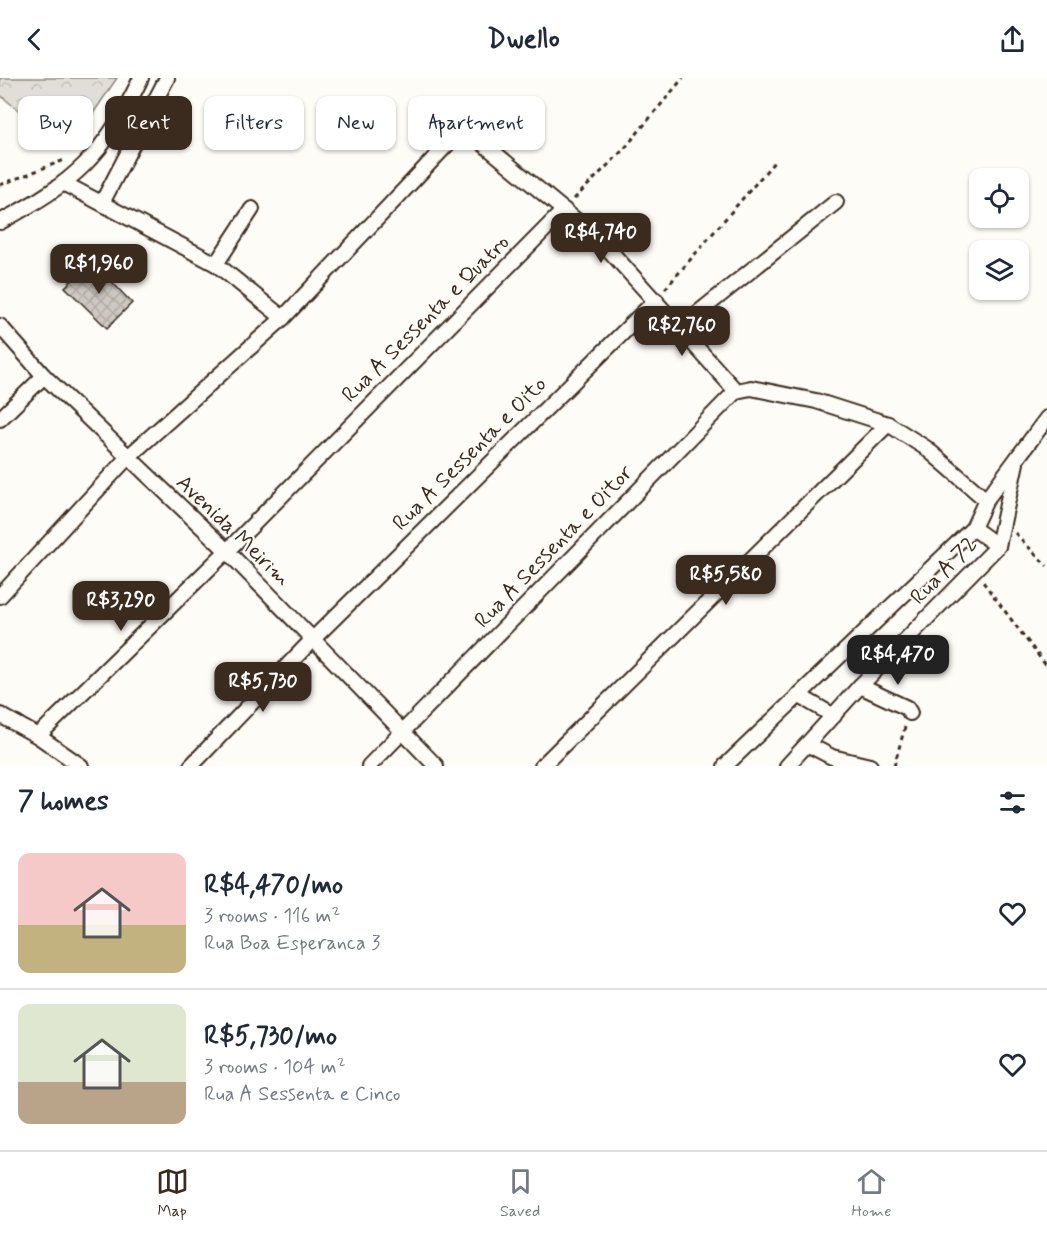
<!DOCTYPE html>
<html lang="en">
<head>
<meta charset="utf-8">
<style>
  body { margin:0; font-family:Mynerve,sans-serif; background:#f2f2f3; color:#1f2937; height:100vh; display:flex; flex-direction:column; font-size:22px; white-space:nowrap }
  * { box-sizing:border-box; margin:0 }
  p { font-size:20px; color:#747a83 }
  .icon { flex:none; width:33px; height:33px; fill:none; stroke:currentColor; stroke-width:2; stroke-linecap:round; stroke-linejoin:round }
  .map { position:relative; height:688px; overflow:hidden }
  .drawer { display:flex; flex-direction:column; background:#fff; flex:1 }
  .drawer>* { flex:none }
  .top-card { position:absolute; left:18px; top:18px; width:600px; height:54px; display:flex; gap:12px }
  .buttons { position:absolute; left:969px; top:90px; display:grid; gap:12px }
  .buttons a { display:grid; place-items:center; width:60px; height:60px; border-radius:12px; background:#fff; box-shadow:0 2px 4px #0004; font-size:30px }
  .price { position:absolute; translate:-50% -51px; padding:0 14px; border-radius:12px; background:#3b2a1e; color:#fff; font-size:20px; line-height:39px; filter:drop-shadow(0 2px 3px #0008) }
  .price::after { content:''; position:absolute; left:50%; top:36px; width:18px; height:14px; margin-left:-9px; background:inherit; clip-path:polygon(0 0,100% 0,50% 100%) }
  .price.active { background:#222; color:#fff }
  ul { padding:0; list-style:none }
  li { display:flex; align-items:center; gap:18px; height:150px; padding:0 18px }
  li+li { border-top:2px solid #e0e1e3 }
  li span { display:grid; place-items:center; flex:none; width:168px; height:120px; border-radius:12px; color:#555 }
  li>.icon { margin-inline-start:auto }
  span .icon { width:72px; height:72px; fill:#fffc; stroke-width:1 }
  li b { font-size:26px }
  h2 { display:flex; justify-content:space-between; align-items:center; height:72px; padding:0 18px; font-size:26px }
  .tag { padding:0 21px; border-radius:12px; background:#fff; box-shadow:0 2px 4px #0004; font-size:21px; line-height:54px }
  .tag.active { background:#3b2a1e; color:#fff }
  header { display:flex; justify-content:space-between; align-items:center; height:78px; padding:0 18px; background:#fff; font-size:27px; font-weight:800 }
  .tabs { display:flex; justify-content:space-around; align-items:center; height:84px; border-top:2px solid #e0e1e3; background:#fff; font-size:16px; color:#747a83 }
  .tabs a { display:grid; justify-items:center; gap:3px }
  .tabs .active { color:#3b2a1e }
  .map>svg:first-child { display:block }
  .forest { fill:url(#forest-crowns); stroke:#8e847a; stroke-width:1.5 }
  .building { fill:url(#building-cross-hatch); stroke:#3b2a1e; stroke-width:1.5 }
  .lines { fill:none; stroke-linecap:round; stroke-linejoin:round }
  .street-casing { stroke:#3b2a1e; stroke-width:18 }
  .path { stroke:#3b2a1e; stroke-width:3; stroke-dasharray:4.5 4.5; stroke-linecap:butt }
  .street { stroke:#fdfcf7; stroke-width:14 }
  .labels { text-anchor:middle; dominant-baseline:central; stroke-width:4.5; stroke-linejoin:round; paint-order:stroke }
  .street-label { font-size:22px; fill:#3b2a1e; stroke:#fdfcf7 }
</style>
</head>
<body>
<header><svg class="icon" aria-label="back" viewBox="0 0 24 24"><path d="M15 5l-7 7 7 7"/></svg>Dwello<svg class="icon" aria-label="share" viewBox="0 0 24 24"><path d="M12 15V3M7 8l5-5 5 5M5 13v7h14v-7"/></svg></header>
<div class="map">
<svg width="1047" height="688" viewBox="0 0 1047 688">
  <defs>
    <pattern id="forest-crowns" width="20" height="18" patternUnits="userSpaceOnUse" patternTransform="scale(1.5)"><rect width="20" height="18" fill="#e1ded7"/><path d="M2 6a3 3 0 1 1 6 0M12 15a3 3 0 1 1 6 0" fill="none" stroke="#c2bfb8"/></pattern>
    <pattern id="building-cross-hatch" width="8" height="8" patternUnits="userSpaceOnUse" patternTransform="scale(1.5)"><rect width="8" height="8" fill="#cdc8c2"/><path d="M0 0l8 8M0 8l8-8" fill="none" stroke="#b1aca6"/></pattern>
  </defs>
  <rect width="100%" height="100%" fill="#fdfcf7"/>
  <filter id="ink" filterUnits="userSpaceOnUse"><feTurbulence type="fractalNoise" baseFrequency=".0167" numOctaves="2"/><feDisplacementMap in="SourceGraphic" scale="12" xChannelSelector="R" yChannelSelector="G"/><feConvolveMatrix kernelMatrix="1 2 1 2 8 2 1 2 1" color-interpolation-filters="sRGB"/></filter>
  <g filter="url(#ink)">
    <polygon class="forest" points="0,0 117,0 92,37 34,45 0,17"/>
    <polygon class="building" points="92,183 132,225 107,250 65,209"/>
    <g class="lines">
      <g class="street-casing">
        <g id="street">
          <polyline points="65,106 216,186 283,240"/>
          <polyline points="103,123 167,0"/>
          <path d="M0,144C76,103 103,79 141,0"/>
          <polyline points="216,186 252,131"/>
          <polyline points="0,248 44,298 227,473 436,688"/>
          <polyline points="678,251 836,124"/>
          <polyline points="0,341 44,298"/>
          <polyline points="986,422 1047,340"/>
          <polyline points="973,450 998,468"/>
          <polyline points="0,518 127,380 283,240 458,55 466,53 474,58 601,163 736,313"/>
          <polyline points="860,608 907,630 910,635"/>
          <polyline points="798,617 834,638"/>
          <polyline points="0,637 38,658 81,688"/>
          <polyline points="38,658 227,473 564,132"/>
          <polyline points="809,667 832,679 870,688"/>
          <polyline points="191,688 313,561 656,222"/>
          <polyline points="369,688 736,313"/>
          <polyline points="542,688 888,346"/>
          <polyline points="725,688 973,450 986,422 926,370 888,346 816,323 751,310 736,313"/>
          <polyline points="787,688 860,608 998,468 1016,385"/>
        </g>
      </g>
      <g class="path">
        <polyline points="0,107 67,81"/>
        <polyline points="574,121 625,70 683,0"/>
        <polyline points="665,211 775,83"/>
        <polyline points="1015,455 1047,488"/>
        <polyline points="983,504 1047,589"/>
        <polyline points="894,688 905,649"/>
      </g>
      <use href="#street" class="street"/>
    </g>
  </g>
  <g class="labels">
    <g class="street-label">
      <text transform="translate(426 241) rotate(-45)">Rua A Sessenta e Quatro</text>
      <text transform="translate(470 376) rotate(-45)">Rua A Sessenta e Oito</text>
      <text transform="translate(233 453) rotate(44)">Avenida Meirim</text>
      <text transform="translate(554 469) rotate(-46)">Rua A Sessenta e Oitor</text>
      <text transform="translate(944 493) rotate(-46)">Rua A 72</text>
    </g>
  </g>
</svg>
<div class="buttons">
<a><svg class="icon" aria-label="locate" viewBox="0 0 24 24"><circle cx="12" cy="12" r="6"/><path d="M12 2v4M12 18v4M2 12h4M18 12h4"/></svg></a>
<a><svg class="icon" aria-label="layers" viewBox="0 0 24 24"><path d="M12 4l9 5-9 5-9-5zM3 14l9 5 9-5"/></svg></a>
</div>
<b class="price" style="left:601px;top:186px">R$4,740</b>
<b class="price" style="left:99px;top:217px">R$1,960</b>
<b class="price" style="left:682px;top:279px">R$2,760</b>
<b class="price" style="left:726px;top:528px">R$5,580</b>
<b class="price" style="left:121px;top:554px">R$3,290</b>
<b class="price active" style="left:898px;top:608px">R$4,470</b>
<b class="price" style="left:263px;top:635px">R$5,730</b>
<div class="top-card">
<a class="tag">Buy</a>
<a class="tag active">Rent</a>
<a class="tag">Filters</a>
<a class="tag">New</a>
<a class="tag">Apartment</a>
</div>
</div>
<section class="drawer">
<h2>7 homes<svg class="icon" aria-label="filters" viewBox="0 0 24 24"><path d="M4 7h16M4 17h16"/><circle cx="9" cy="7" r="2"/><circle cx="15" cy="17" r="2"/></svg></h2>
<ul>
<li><span style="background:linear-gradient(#f6c9c9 60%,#c2b280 0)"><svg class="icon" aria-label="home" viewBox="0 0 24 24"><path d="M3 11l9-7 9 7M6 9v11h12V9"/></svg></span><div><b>R$4,470/mo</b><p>3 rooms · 116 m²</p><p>Rua Boa Esperanca 3</p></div><svg class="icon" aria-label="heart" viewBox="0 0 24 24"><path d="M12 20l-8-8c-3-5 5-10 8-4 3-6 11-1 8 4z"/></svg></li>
<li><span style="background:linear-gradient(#dfe7d0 65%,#b9a48a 0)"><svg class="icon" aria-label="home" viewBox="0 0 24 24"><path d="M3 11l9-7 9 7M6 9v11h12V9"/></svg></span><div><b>R$5,730/mo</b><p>3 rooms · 104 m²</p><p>Rua A Sessenta e Cinco</p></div><svg class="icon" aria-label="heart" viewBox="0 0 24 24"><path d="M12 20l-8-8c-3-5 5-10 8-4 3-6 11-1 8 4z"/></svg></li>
</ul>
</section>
<nav class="tabs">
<a class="active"><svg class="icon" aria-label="map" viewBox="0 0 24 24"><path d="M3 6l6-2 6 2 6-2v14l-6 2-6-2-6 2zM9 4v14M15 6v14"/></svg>Map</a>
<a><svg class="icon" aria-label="saved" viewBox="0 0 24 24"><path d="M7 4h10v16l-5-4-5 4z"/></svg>Saved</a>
<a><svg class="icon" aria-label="home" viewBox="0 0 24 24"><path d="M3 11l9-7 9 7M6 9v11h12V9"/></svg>Home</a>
</nav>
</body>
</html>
